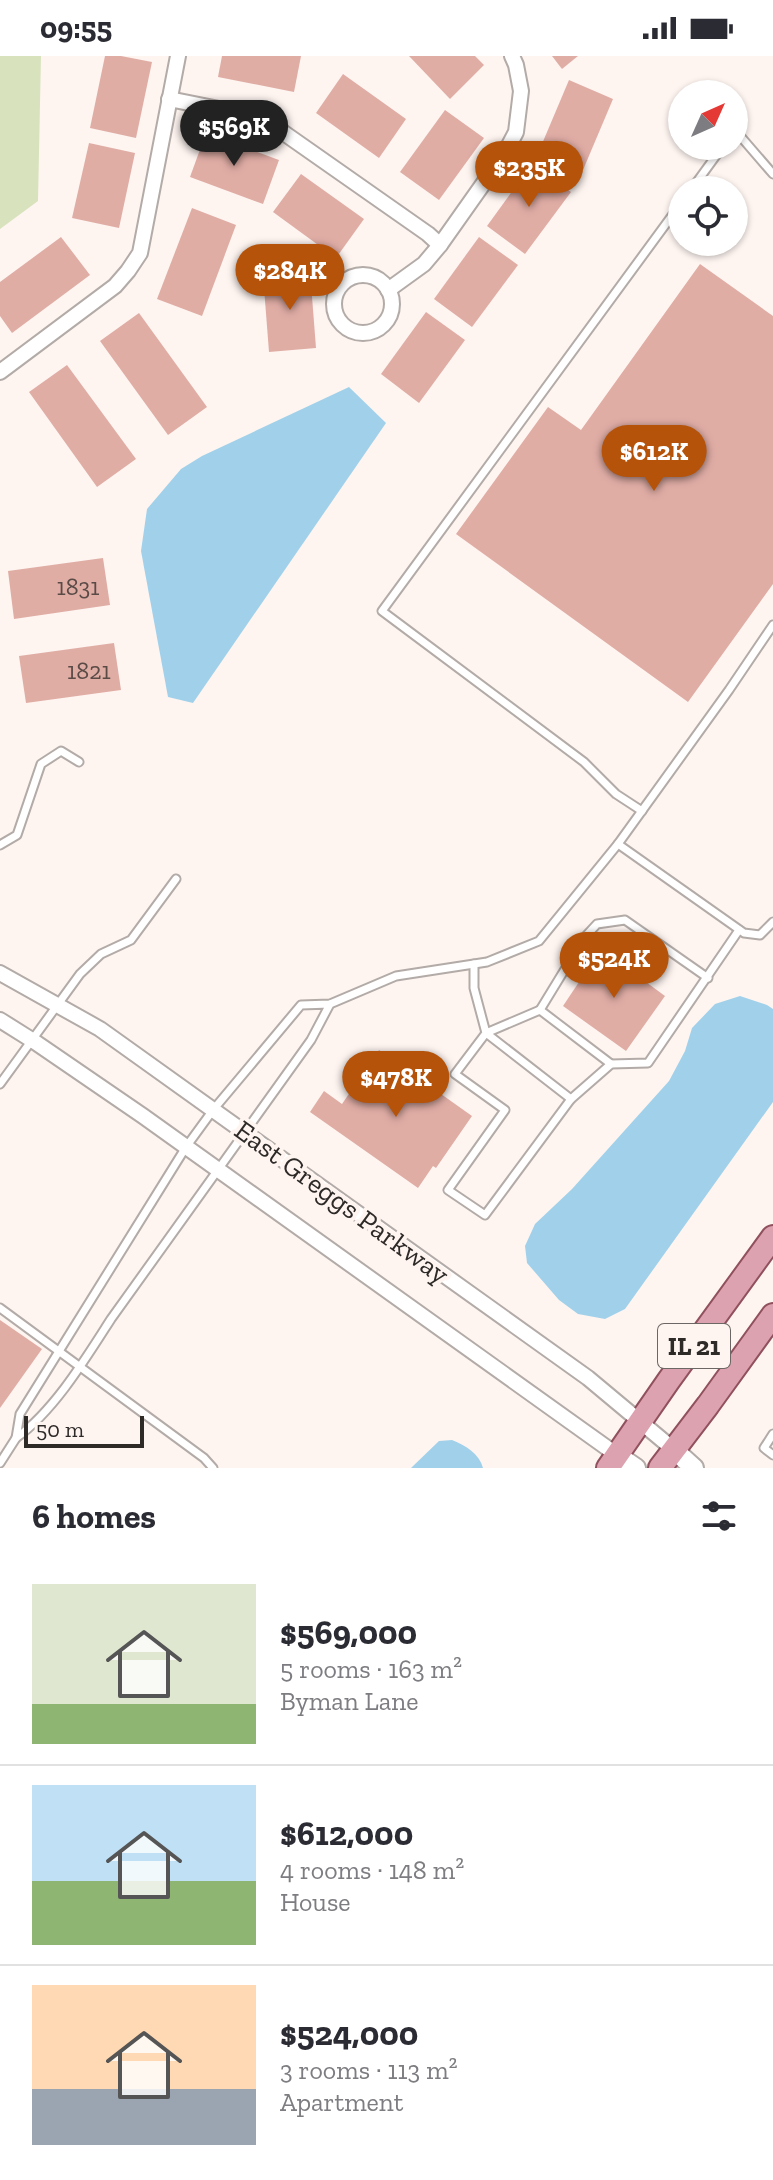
<!DOCTYPE html>
<html lang="en">
<head>
<meta charset="utf-8">
<style>
  body { margin:0; font-family:"Zilla Slab",serif; background:#f2f2f3; color:#2b2b33; height:100vh; display:flex; flex-direction:column; font-size:30px; white-space:nowrap }
  * { box-sizing:border-box; margin:0 }
  p { font-size:26px; color:#7c7c81 }
  .icon { flex:none; width:44px; height:44px; fill:none; stroke:currentColor; stroke-width:2; stroke-linecap:round; stroke-linejoin:round }
  .map { position:relative; height:1412px; overflow:hidden }
  .panel { display:flex; flex-direction:column; background:#fff; flex:1 }
  .panel>* { flex:none }
  .needle { width:52px; rotate:45deg }
  .tools { position:absolute; left:668px; top:24px; display:grid; gap:16px }
  .tools a { display:grid; place-items:center; width:80px; height:80px; border-radius:50%; background:#fff; box-shadow:0 2px 6px #0004; font-size:40px }
  .scale { position:absolute; left:24px; bottom:20px; width:120px; box-sizing:border-box; padding-left:8px; border:4px solid #2d2a28; border-top:0; font-size:22px; line-height:28px; white-space:nowrap; color:#2d2a28; -webkit-text-stroke:6px #fef5f1; paint-order:stroke }
  .price { position:absolute; translate:-50% -68px; padding:0 18px; border-radius:28px; background:#b45309; color:#fff; font-size:26px; line-height:52px; filter:drop-shadow(0 2px 4px #0008) }
  .price::after { content:''; position:absolute; left:50%; top:48px; width:24px; height:18px; margin-left:-12px; background:inherit; clip-path:polygon(0 0,100% 0,50% 100%) }
  .price.selected { background:#222; color:#fff }
  ul { padding:0; list-style:none }
  li { display:flex; align-items:center; gap:24px; height:200px; padding:0 32px }
  li+li { border-top:2px solid #e1e1e2 }
  li span { display:grid; place-items:center; flex:none; width:224px; height:160px; border-radius:0px; color:#555 }
  li>.icon { margin-inline-start:auto }
  span .icon { width:96px; height:96px; fill:#fffc; stroke-width:1 }
  li b { font-size:34px }
  h2 { display:flex; justify-content:space-between; align-items:center; height:96px; padding:0 32px; font-size:34px }
  .status { display:flex; justify-content:space-between; align-items:center; height:56px; padding:0 40px; background:#fff; direction:ltr }
  .status svg { height:22px; fill:currentColor }
  .map>svg:first-child { display:block }
  .green { fill:#d8e3bd }
  .water { fill:#a1d1ea }
  .building { fill:#e0ada5 }
  .lines { fill:none; stroke-linecap:round; stroke-linejoin:round }
  .service-casing { stroke:#b3aba7; stroke-width:11 }
  .minor-casing { stroke:#b3aba7; stroke-width:18 }
  .tertiary-casing { stroke:#b3aba7; stroke-width:22 }
  .primary-casing { stroke:#90505d; stroke-width:26 }
  .service { stroke:#fff; stroke-width:7 }
  .minor { stroke:#fff; stroke-width:14 }
  .tertiary { stroke:#fff; stroke-width:18 }
  .primary { stroke:#dda2af; stroke-width:22 }
  .labels { text-anchor:middle; dominant-baseline:central; stroke-width:8; stroke-linejoin:round; paint-order:stroke }
  .number-label { font-size:24px; fill:#5a4b47 }
  .shield { fill:#fef5f1; stroke:#6c6764; stroke-width:2 }
  .shield-label { font-size:26px; font-weight:bold; fill:#2d2a28 }
  .street-label { font-size:28px; fill:#2d2a28; stroke:#fef5f1 }
</style>
</head>
<body>
<div class="status"><b>09:55</b><svg viewBox="0 0 49 12"><path d="M0 12V9h3v3zM5 12V6h3v6zM10 12V3h3v9zM15 12V0h3v12zM26 1h20v11H26zM47 4h2v5h-2z"/></svg></div>
<div class="map">
<svg width="773" height="1412" viewBox="0 0 773 1412">
  <rect width="100%" height="100%" fill="#fef5f1"/>
  <polygon class="green" points="0,0 41,0 38,145 0,173"/>
  <g class="water">
    <polygon points="349,331 386,367 193,647 168,641 141,495 147,453 181,413 202,400"/>
    <polygon points="740,940 767,949 773,953 773,1046 625,1253 605,1263 578,1258 559,1244 527,1207 525,1190 535,1168 572,1133 669,1025 685,995 692,972 715,948"/>
    <path d="M452,1384C466,1390 479,1397 483,1412H411L439,1385Z"/>
  </g>
  <g class="building">
    <polygon points="105,0 121,0 152,6 136,82 90,72"/>
    <polygon points="222,0 301,0 294,36 218,21"/>
    <polygon points="409,0 475,0 484,9 450,43"/>
    <polygon points="552,0 578,0 562,13"/>
    <polygon points="343,18 406,63 379,102 316,57"/>
    <polygon points="569,24 613,43 583,114 539,95"/>
    <polygon points="445,54 484,82 439,144 400,116"/>
    <polygon points="206,77 279,104 263,148 190,121"/>
    <polygon points="89,87 135,97 119,172 72,162"/>
    <polygon points="532,108 571,136 525,198 487,170"/>
    <polygon points="301,118 364,163 336,202 273,156"/>
    <polygon points="192,152 236,169 202,260 157,243"/>
    <polygon points="61,181 90,219 12,277 0,260 0,226"/>
    <polygon points="479,181 518,209 472,271 434,243"/>
    <polygon points="700,208 773,260 773,528 688,646 456,478 548,351 581,374"/>
    <polygon points="310,215 316,292 269,296 263,219"/>
    <polygon points="426,256 465,284 419,347 381,318"/>
    <polygon points="139,257 207,351 168,379 100,285"/>
    <polygon points="67,309 136,403 97,431 29,336"/>
    <polygon points="103,502 110,549 14,563 8,515"/>
    <polygon points="114,587 121,634 26,647 19,600"/>
    <polygon points="601,893 665,940 626,995 563,950"/>
    <polygon points="379,994 472,1060 436,1112 433,1110 418,1132 310,1056 324,1035 342,1048"/>
    <polygon points="0,1264 42,1293 0,1352"/>
  </g>
  <g class="lines">
    <g class="service-casing">
      <g id="service">
        <polyline points="734,76 735,74 773,118"/>
        <polyline points="691,134 723,90"/>
        <polyline points="642,755 616,738 584,706 382,555 682,146"/>
        <polyline points="618,788 729,634 773,569"/>
        <polyline points="0,789 17,779 41,708 61,695 79,706"/>
        <polyline points="474,908 474,932 486,977 571,1043 485,1159 448,1134 505,1054 455,1018 486,977 540,954 611,1008"/>
        <path d="M330,948L311,984L111,1263C86,1302 54,1355 16,1382L20,1358L186,1091L213,1054L301,949L330,948L396,920L487,906L539,885L618,788L744,877L760,879L773,866"/>
        <polyline points="540,954 584,882 597,868 625,864 708,922"/>
        <polyline points="0,1028 80,918 101,898 131,884 176,823"/>
        <polyline points="571,1043 611,1008 648,1007 739,874"/>
        <polyline points="0,1252 204,1402 213,1412"/>
        <polyline points="773,1378 764,1392 773,1399"/>
        <polyline points="0,1407 16,1382"/>
      </g>
    </g>
    <g class="minor-casing">
      <g id="minor">
        <polyline points="169,43 249,59 274,70 428,178 440,189"/>
        <circle cx="363" cy="248" r="29"/>
        <polyline points="388,234 424,208 440,189 505,97 516,76 521,35 516,9 512,0"/>
        <polyline points="0,316 115,230 128,215 140,197 178,0"/>
        <polyline points="0,917 100,973 588,1322 673,1393"/>
        <polyline points="0,964 35,986 143,1060 617,1399"/>
      </g>
    </g>
    <g class="tertiary-casing">
      <g id="tertiary">
        <polyline points="673,1393 694,1412"/>
        <polyline points="617,1399 636,1412"/>
      </g>
    </g>
    <g class="primary-casing">
      <g id="primary">
        <polyline points="608,1412 669,1324 773,1181"/>
        <polyline points="660,1412 708,1349 773,1259"/>
      </g>
    </g>
    <use href="#service" class="service"/>
    <use href="#minor" class="minor"/>
    <use href="#tertiary" class="tertiary"/>
    <use href="#primary" class="primary"/>
  </g>
  <g class="labels">
    <g class="number-label">
      <text x="78" y="530">1831</text>
      <text x="89" y="614">1821</text>
    </g>
    <rect class="shield" x="658" y="1268" width="72" height="44" rx="6"/>
    <g class="shield-label">
      <text x="694" y="1290">IL 21</text>
    </g>
    <g class="street-label">
      <text transform="translate(342 1146) rotate(36)">East Greggs Parkway</text>
    </g>
  </g>
</svg>
<div class="tools">
<a><svg class="needle" viewBox="-14 -14 28 28"><path d="M0-13l5 13h-10z" fill="#e53935"/><path d="M0 13l5-13h-10z" fill="#7c7c81"/></svg></a>
<a><svg class="icon" aria-label="locate" viewBox="0 0 24 24"><circle cx="12" cy="12" r="6"/><path d="M12 2v4M12 18v4M2 12h4M18 12h4"/></svg></a>
</div>
<div class="scale">50 m</div>
<b class="price selected" style="left:234px;top:112px">$569K</b>
<b class="price" style="left:529px;top:153px">$235K</b>
<b class="price" style="left:290px;top:256px">$284K</b>
<b class="price" style="left:654px;top:437px">$612K</b>
<b class="price" style="left:614px;top:944px">$524K</b>
<b class="price" style="left:396px;top:1063px">$478K</b>
</div>
<section class="panel">
<h2>6 homes<svg class="icon" aria-label="filters" viewBox="0 0 24 24"><path d="M4 7h16M4 17h16"/><circle cx="9" cy="7" r="2"/><circle cx="15" cy="17" r="2"/></svg></h2>
<ul>
<li><span style="background:linear-gradient(#dfe7d0 75%,#8fb573 0)"><svg class="icon" aria-label="home" viewBox="0 0 24 24"><path d="M3 11l9-7 9 7M6 9v11h12V9"/></svg></span><div><b>$569,000</b><p>5 rooms · 163 m²</p><p>Byman Lane</p></div></li>
<li><span style="background:linear-gradient(#bfe0f5 60%,#8fb573 0)"><svg class="icon" aria-label="home" viewBox="0 0 24 24"><path d="M3 11l9-7 9 7M6 9v11h12V9"/></svg></span><div><b>$612,000</b><p>4 rooms · 148 m²</p><p>House</p></div></li>
<li><span style="background:linear-gradient(#ffd9b3 65%,#9aa5b1 0)"><svg class="icon" aria-label="home" viewBox="0 0 24 24"><path d="M3 11l9-7 9 7M6 9v11h12V9"/></svg></span><div><b>$524,000</b><p>3 rooms · 113 m²</p><p>Apartment</p></div></li>
</ul>
</section>
</body>
</html>
